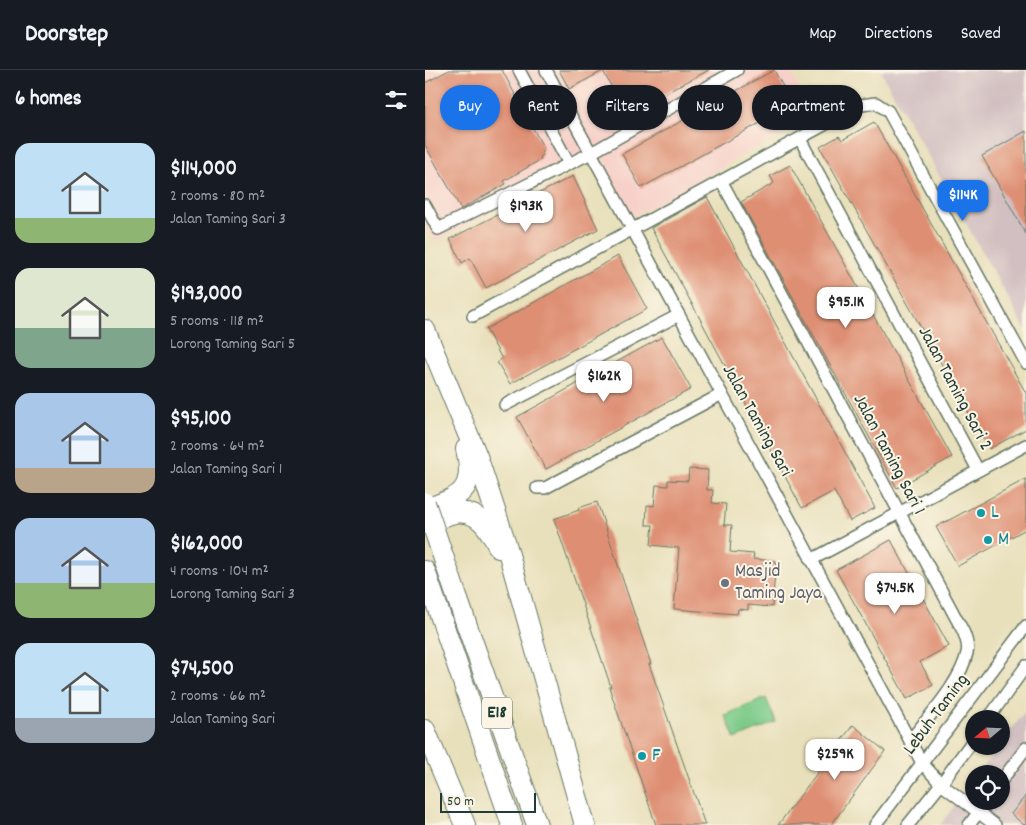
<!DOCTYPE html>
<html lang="en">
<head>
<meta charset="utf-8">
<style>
  body { margin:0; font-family:Dekko,sans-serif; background:#20242c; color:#f1f3f6; height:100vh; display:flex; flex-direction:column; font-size:19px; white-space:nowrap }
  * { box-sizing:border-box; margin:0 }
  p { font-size:16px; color:#9ea1a6 }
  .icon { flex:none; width:28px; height:28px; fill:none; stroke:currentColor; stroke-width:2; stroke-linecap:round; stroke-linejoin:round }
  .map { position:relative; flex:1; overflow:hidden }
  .side { display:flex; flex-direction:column; background:#171b24; width:425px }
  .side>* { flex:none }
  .top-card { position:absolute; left:15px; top:15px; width:475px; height:45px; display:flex; gap:10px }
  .needle { width:32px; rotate:251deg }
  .fabs { position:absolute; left:540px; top:640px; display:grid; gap:10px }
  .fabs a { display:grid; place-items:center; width:45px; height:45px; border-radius:50%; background:#171b24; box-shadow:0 1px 4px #0004; font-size:25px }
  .scale { position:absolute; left:15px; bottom:12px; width:96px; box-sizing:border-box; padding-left:5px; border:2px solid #1f3d34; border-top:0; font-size:14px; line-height:18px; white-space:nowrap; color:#1f3d34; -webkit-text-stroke:4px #fcf5e5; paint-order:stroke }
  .price { position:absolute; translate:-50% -42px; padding:0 11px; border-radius:10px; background:#fff; color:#222; font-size:16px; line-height:32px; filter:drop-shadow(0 1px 2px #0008) }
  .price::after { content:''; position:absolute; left:50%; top:30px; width:15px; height:11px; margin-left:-8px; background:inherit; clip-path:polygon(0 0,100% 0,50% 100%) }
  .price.current { background:#1a73e8; color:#fff }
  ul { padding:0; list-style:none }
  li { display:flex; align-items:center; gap:15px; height:125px; padding:0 15px }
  li span { display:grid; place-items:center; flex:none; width:140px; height:100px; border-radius:15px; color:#555 }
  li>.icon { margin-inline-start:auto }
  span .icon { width:60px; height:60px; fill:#fffc; stroke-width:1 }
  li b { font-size:21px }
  h2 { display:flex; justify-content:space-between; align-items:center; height:60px; padding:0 15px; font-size:21px }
  .tag { padding:0 18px; border-radius:22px; background:#171b24; box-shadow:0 1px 4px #0004; font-size:18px; line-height:45px }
  .tag.current { background:#1a73e8; color:#fff }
  header { display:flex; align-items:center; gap:30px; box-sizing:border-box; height:70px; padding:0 25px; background:#171b24; border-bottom:1px solid #363941 }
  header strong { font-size:24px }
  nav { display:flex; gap:28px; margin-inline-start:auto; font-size:18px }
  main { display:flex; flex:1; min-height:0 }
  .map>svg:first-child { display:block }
  .built { fill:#f7d1c9 }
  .industrial { fill:#d2bfc1 }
  .green { fill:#7dcb8a; stroke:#4e845f }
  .building { fill:#de8f73 }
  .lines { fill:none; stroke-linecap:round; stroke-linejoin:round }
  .minor-casing { stroke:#657663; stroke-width:14 }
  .motorway-casing { stroke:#657663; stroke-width:22 }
  .minor { stroke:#fff; stroke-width:11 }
  .motorway { stroke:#fff; stroke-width:20 }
  .motorway-bridge-casing { stroke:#657663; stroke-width:22; stroke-linecap:butt }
  .motorway-bridge { stroke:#fff; stroke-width:20 }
  .culture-dot { fill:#0f9aa8; stroke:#fcf5e5; stroke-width:2 }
  .worship-dot { fill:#6b7280; stroke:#fcf5e5; stroke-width:2 }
  .labels { text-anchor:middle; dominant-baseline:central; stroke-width:4; stroke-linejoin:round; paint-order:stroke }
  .shield { fill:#fcf5e5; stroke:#617469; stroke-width:1 }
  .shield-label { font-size:18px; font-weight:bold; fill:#1f3d34 }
  .street-label { font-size:19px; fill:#1f3d34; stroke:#fcf5e5 }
  .culture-label { font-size:19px; fill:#0d838f; stroke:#fcf5e5; text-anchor:start }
  .worship-label { font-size:19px; fill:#5b616d; stroke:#fcf5e5; text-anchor:start }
</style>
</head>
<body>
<header>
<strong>Doorstep</strong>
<nav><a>Map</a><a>Directions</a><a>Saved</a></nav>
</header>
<main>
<section class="side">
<h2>6 homes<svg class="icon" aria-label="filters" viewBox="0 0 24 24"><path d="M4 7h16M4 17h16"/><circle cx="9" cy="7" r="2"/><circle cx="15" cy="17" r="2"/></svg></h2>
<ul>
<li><span style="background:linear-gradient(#bfe0f5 75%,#8fb573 0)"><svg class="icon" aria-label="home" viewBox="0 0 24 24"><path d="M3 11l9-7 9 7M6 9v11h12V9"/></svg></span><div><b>$114,000</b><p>2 rooms · 80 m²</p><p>Jalan Taming Sari 3</p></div></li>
<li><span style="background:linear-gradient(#dfe7d0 60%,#7fa58c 0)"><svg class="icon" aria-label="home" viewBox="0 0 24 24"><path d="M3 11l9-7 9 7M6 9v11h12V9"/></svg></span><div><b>$193,000</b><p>5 rooms · 118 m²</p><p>Lorong Taming Sari 5</p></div></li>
<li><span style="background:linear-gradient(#a9c7e8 75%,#b9a48a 0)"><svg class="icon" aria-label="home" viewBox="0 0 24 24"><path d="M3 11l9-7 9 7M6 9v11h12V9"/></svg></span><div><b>$95,100</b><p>2 rooms · 64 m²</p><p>Jalan Taming Sari 1</p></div></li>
<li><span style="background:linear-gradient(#a9c7e8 65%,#8fb573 0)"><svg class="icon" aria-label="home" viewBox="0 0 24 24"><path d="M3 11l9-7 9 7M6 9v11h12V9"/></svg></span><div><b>$162,000</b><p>4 rooms · 104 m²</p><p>Lorong Taming Sari 3</p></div></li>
<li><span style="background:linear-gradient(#bfe0f5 75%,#9aa5b1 0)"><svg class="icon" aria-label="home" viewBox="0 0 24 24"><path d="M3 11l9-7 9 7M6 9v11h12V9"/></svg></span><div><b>$74,500</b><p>2 rooms · 66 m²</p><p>Jalan Taming Sari</p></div></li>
</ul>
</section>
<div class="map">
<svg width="601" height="755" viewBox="0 0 601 755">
  <rect width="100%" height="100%" fill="#fcf5e5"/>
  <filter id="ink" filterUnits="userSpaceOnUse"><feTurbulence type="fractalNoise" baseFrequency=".02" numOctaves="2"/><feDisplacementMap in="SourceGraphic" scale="10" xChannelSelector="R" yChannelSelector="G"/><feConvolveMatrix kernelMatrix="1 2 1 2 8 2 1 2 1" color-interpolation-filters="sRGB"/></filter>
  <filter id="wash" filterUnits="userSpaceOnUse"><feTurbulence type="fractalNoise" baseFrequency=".0096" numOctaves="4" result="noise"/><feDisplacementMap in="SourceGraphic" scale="20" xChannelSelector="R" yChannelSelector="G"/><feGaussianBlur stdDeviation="1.12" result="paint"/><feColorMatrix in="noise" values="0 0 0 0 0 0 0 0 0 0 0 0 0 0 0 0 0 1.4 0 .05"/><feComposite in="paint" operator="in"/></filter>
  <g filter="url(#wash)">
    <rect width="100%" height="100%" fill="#e8e0bb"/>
    <polygon class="built" points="0,0 365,0 389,46 206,148 175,85 10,172 0,155"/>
    <g class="industrial">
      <polygon points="455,0 601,0 601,260"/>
      <polygon points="601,640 601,755 515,755 549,710 549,731 576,731 576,704 553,704 574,676 576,676 576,673"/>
    </g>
    <polygon class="green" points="341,628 351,652 310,669 300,645"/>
    <g id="blocks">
      <g class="building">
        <polygon points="24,0 77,0 118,77 115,90 79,111 81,114 36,139 0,75 0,13"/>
        <polygon points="134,0 284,0 201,44 178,1 144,19"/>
        <polygon points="349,0 368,35 216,118 197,84"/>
        <polygon points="449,52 601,323 601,359 564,379 395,77 414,66 417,70"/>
        <polygon points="601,61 601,164 557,86"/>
        <polygon points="365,95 527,387 472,418 316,132 349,113 345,106"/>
        <polygon points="148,106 173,159 61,218 45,188 37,193 25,169"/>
        <polygon points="282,127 450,438 425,451 409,421 377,438 226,158"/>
        <polygon points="193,186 222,239 85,314 72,292 77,289 61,259"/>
        <polygon points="237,267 266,319 121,399 92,347"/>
        <polygon points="264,399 283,400 282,420 288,420 287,433 301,434 299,455 307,455 305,482 329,484 328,489 351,491 347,537 323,535 323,540 313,539 312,544 249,539 254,478 226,475 228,455 221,455 222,435 229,436 231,415 243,416 243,410 263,411"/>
        <polygon points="601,409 601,459 533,496 511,457"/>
        <polygon points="172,432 226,594 224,594 280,755 231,755 184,617 186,617 129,449 154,440 153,438"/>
        <polygon points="466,470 524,576 495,592 508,615 482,629 411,500"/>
        <polygon points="428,655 460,681 406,755 353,755"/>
        <polygon points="601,725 601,755 599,755 586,744"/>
      </g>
    </g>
  </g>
  <g filter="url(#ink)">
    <use href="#blocks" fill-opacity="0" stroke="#657663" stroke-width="1"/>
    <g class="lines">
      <g class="minor-casing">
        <g id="minor">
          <polyline points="94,0 144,94"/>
          <polyline points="121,0 497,693 516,714 570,755"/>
          <polyline points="375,69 553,400"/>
          <path d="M297,112L538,561C541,568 544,576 542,583C536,612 503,647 485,671"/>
          <polyline points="0,135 13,159 166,83 312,0"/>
          <polyline points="48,246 436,35 451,33 463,41 601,293"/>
          <polyline points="80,335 254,245"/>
          <polyline points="112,418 120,418 297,324"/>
          <polyline points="386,490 601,375"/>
          <polyline points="563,649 601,596"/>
          <polyline points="576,711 601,678"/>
          <polyline points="450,755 601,556"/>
          <polyline points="483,755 516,714 549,669"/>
          <polyline points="544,755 562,731"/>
        </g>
      </g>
      <g class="motorway-casing">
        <g id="motorway">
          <polyline points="0,260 52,386 81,474 160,755"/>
          <path d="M0,439C36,427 51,421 41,379"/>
          <path d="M7,452C14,449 22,444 30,443C54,439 65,460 74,478"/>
          <polyline points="0,501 87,755"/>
          <polyline points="33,530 112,755"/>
          <polyline points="0,660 40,755"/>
        </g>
      </g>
      <use href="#minor" class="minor"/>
      <use href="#motorway" class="motorway"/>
      <g class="motorway-bridge-casing">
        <polyline id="motorway-bridge" points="0,433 33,530"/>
      </g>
      <use href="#motorway-bridge" class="motorway-bridge"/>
    </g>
  </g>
  <g class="culture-dot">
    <circle cx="556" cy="443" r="5"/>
    <circle cx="563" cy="470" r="5"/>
    <circle cx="217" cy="686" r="5"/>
  </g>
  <circle class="worship-dot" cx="300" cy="513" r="5"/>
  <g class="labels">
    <rect class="shield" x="57" y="627.5" width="30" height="31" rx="4"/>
    <g class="shield-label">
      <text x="72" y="643">E18</text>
    </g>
    <g class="street-label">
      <text transform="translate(529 319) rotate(62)">Jalan Taming Sari 2</text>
      <text transform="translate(331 351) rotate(61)">Jalan Taming Sari</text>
      <text transform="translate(463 385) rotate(62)">Jalan Taming Sari 1</text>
      <text transform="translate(512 645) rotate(-53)">Lebuh Taming</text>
    </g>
    <g class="culture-label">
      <text x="566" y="443">L</text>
      <text x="573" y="470">M</text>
      <text x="227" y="686">F</text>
    </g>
    <g class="worship-label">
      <text x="310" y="502">Masjid<tspan x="310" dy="22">Taming Jaya</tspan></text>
    </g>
  </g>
</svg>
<div class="fabs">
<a><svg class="needle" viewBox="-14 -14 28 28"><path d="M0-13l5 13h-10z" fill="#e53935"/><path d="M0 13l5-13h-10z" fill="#9ea1a6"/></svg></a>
<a><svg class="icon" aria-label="locate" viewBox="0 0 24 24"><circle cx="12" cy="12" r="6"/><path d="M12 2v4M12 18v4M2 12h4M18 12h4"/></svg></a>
</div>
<div class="scale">50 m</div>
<b class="price current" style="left:538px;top:152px">$114K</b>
<b class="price" style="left:101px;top:163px">$193K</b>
<b class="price" style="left:421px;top:259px">$95.1K</b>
<b class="price" style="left:179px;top:333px">$162K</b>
<b class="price" style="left:470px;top:545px">$74.5K</b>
<b class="price" style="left:410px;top:711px">$259K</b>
<div class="top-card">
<a class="tag current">Buy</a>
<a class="tag">Rent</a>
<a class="tag">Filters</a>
<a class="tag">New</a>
<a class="tag">Apartment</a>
</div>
</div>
</main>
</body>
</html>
